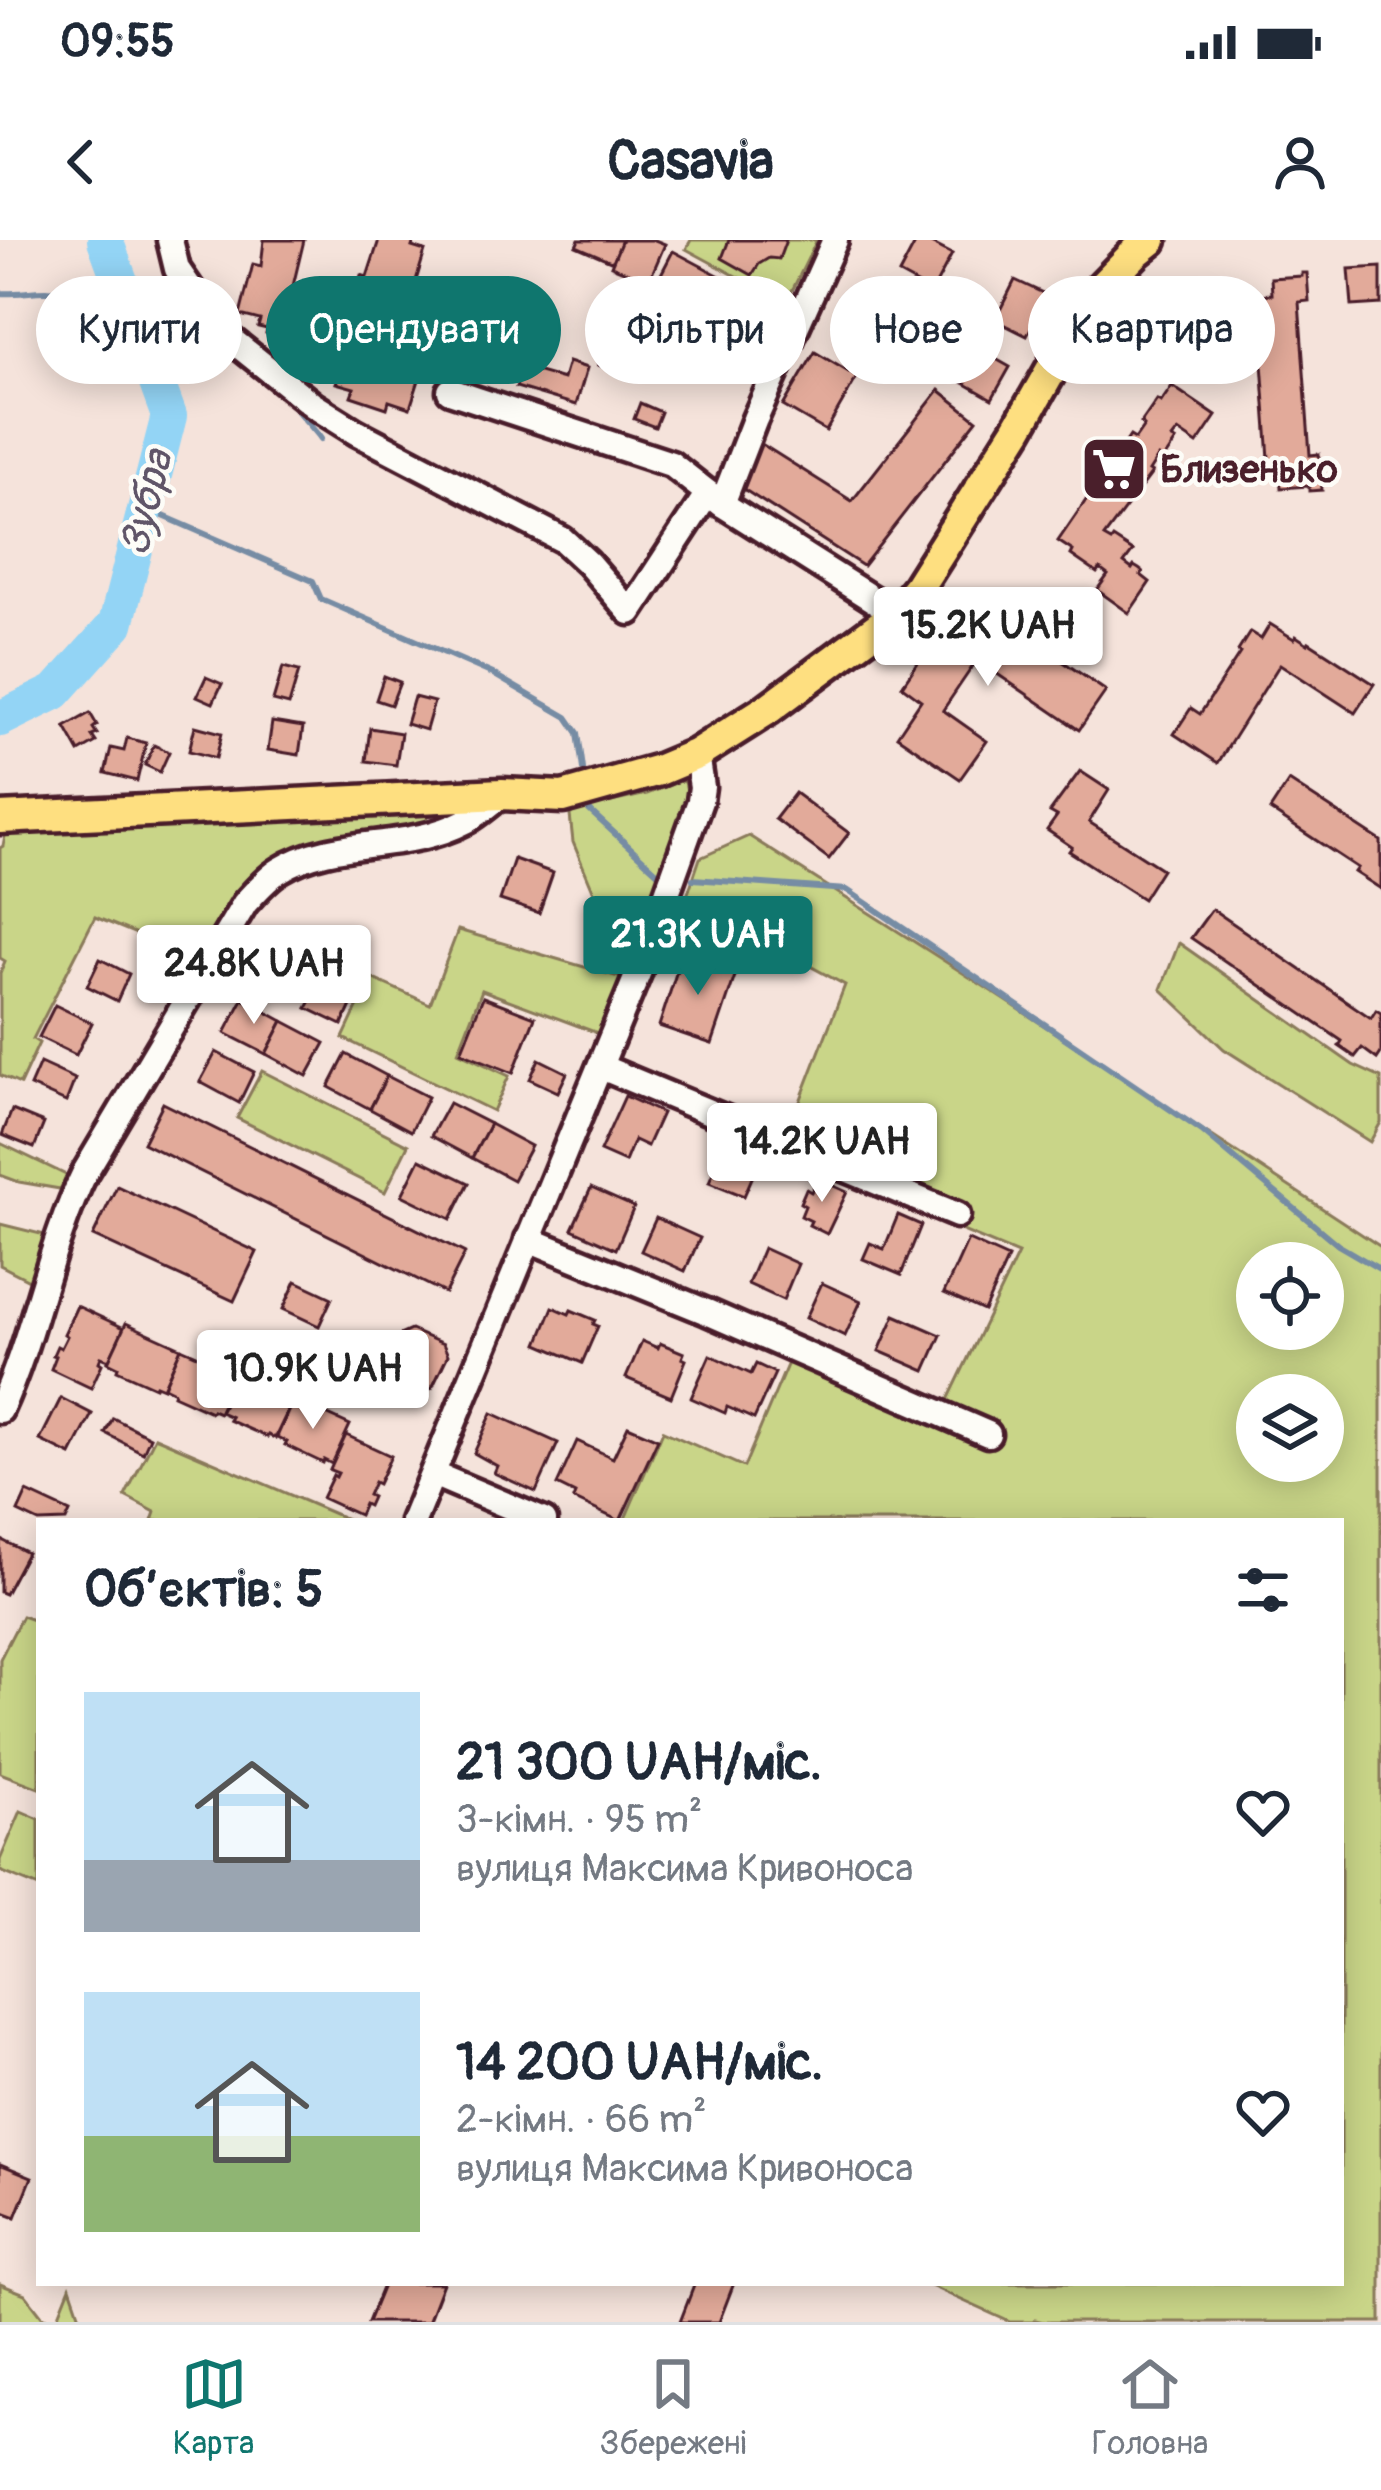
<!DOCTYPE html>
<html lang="uk">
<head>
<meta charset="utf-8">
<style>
  body { margin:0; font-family:Pangolin,sans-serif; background:#f6f6f7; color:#1f2937; height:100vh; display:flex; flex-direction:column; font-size:45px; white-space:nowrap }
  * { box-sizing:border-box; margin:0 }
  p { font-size:39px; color:#747a83 }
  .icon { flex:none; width:66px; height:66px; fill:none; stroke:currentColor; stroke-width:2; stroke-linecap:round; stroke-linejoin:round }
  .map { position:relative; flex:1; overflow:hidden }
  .details { position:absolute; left:36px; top:1278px; width:1308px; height:768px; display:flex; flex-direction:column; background:#fff; border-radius:0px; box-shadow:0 6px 30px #0003 }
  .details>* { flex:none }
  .banner { position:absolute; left:36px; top:36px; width:1311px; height:108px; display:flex; gap:24px }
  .fabs { position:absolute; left:1236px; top:1002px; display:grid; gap:24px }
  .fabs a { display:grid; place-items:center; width:108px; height:108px; border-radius:50%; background:#fff; box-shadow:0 6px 30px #0003; font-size:60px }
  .price { position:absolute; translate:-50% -102px; padding:0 27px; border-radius:12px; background:#fff; color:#222; font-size:39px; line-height:78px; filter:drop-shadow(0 3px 6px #0008) }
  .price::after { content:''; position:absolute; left:50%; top:72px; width:36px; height:27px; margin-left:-18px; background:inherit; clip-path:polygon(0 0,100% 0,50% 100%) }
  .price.current { background:#0f766e; color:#fff }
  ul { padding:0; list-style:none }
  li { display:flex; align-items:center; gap:36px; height:300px; padding:0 48px }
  li span { display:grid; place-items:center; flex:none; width:336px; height:240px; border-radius:0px; color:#555 }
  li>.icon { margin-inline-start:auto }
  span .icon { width:144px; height:144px; fill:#fffc; stroke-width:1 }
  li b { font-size:51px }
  h2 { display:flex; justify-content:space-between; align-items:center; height:144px; padding:0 48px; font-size:51px }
  .tag { padding:0 42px; border-radius:54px; background:#fff; box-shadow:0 6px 30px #0003; font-size:42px; line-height:108px }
  .tag.current { background:#0f766e; color:#fff }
  .status { display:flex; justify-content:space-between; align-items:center; height:84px; padding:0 60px; background:#fff; direction:ltr }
  .status svg { height:33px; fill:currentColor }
  header { display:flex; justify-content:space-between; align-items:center; height:156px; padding:0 48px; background:#fff; font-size:54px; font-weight:800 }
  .menu { display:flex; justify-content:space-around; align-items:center; height:168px; border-top:3px solid #e0e1e3; background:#fff; font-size:33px; color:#747a83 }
  .menu a { display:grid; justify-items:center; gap:6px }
  .menu .current { color:#0f766e }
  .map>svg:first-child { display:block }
  .green { fill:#c9d588; stroke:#8a7a5a; stroke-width:3; fill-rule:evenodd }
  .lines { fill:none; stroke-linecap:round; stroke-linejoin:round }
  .stream { stroke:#768ca4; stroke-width:6 }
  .river { stroke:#93d4f5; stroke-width:36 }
  .building { fill:#e2aa9a; stroke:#4a1f2b; stroke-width:3 }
  .minor-casing { stroke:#4a1f2b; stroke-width:33 }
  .major-casing { stroke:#4a1f2b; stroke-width:39 }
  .minor { stroke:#fdfcf7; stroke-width:24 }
  .major { stroke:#fedf80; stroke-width:30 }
  .labels { text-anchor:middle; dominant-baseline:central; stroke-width:9; stroke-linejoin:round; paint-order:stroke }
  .poi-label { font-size:39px; font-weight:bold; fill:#4a1f2b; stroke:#fdfcf7; text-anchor:start }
  .water-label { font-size:42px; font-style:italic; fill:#605568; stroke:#fdfcf7 }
</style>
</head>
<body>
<div class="status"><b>09:55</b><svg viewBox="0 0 49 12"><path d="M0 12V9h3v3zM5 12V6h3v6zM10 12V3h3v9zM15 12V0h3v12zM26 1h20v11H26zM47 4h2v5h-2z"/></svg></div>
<header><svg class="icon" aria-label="back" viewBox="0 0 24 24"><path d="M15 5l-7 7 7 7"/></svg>Casavia<svg class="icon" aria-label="person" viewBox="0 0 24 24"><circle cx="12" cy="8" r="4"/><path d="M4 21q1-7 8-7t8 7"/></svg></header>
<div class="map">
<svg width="1381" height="2082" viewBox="0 0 1381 2082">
  <rect width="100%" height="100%" fill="#f5e3db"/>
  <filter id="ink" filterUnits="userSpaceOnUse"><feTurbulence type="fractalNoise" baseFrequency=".00833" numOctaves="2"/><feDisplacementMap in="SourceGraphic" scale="24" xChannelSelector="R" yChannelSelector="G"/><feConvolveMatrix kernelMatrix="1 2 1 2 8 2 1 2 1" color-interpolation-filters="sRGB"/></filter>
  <g filter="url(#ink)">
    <g class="green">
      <polygon points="691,0 817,0 786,63 686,9"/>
      <polygon points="680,541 685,542 689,560 633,722 620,715 573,602 570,575 575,570 647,554"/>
      <polygon points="430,571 425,585 263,630 231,659 195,718 95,677 33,799 39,803 20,844 0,835 0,733 5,721 0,718 0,608 3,606 6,590"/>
      <path d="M749,596L999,756L1381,1007V2082H1044L1035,2080L1033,2082H1010L924,2043H1341V1281H624L663,1191L744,1227L790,1118L992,1208L1000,1189L946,1164L1018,1014L960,990L968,967L789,890L845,745L686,659L700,618ZM1257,1023H1323V1089H1257ZM1257,1155H1323V1221H1257Z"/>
      <polygon points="458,690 622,738 600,794 482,750 458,812 509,836 493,871 343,798 371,738 430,764"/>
      <polygon points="1179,703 1353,825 1381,838 1381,882 1370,902 1224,809 1161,749"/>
      <polygon points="262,831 408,905 385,952 237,878"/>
      <polygon points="0,903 68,936 60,949 19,942 0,935"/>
      <polygon points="0,984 45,995 33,1042 0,1025"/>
      <polygon points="155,1197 351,1281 152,1281 155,1272 125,1256"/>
      <polygon points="22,1376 39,1382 39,1548 0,1533 0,1419"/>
      <polygon points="21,1571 39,1579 39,1647 0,1631 0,1620"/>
      <polygon points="0,2044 25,2054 42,2076 56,2082 70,2047 82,2082 0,2082"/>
    </g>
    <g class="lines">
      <g class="stream">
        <path d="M0,53C22,55 43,47 66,54C79,58 86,69 100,69C114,69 123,61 137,60C155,57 175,63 193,69"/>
        <path d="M283,151C286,161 312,186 321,199"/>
        <polyline points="145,268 313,341 321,359 493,434 567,477 578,493 583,529"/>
        <polyline points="589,570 659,634"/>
        <polyline points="693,639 847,650 1202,891 1338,1005 1381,1030"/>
      </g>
      <polyline class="river" points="0,479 55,452 116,384 169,176 105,0"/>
    </g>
    <g class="building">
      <polygon points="264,0 304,0 281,96 266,93 267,89 258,87 260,80 240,75 253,24 261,26"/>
      <polygon points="379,0 410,0 414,1 412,7 425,11 404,80 427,87 420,110 428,112 410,168 389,161 387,168 351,156 354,148 336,143 339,135 325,130 341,79 346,81 361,35 367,37"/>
      <polygon points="579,0 622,0 613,22 576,6"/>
      <polygon points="622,0 655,0 665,4 649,41 611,26"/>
      <polygon points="729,0 786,0 779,19 769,18 759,24 752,35 722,18"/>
      <polygon points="917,0 925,0 952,14 932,52 899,34"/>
      <polygon points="673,11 769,62 751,95 656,44"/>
      <polygon points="1381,27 1381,64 1352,66 1349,29"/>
      <polygon points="1302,33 1307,33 1309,61 1299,62 1310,215 1319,214 1322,250 1309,251 1309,246 1281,248 1280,232 1270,232 1257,55 1272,54 1271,38 1302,36"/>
      <polygon points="1015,40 1047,55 1027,96 995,80"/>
      <polygon points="488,46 535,60 524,97 476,83"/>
      <polygon points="880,52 912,70 908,79 919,86 913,98 901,91 895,103 862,86"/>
      <polygon points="607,95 642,105 633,136 598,125"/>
      <polygon points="980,110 1010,127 992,159 962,142"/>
      <polygon points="815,112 857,137 826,191 783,166"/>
      <polygon points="568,122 587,128 576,165 516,147 522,127 563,139"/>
      <polygon points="1172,146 1216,176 1197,204 1178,191 1172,199 1176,201 1163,220 1158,217 1149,231 1152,233 1104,297 1111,301 1113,298 1133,311 1124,323 1132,329 1134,326 1139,329 1143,332 1141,335 1150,342 1129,373 1097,350 1108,335 1100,329 1097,333 1071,315 1073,311 1058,301 1130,196 1135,199 1144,186 1141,183 1157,160 1161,162"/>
      <polygon points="939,150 977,180 863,326 734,243 760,203 852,261"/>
      <polygon points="640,163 661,172 655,187 634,179"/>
      <polygon points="989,371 1106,451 1079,490 977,420 943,470 987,501 960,539 897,496 921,460 902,446 941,389 965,406"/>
      <polygon points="1270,384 1294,399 1296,396 1308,404 1309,402 1374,444 1355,473 1280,424 1218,523 1174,494 1191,468 1200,474 1240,413 1238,411 1250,392 1261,399"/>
      <polygon points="283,427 299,431 289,465 273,461"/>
      <polygon points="384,436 400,442 391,465 376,460"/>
      <polygon points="206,437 222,444 213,463 197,456"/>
      <polygon points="414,457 434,462 426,490 406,484"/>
      <polygon points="90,473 97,485 93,488 97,494 92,496 96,502 79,512 65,487"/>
      <polygon points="272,482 303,487 299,515 268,510"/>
      <polygon points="195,486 222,493 216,518 189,511"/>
      <polygon points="370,488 401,493 396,525 366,521"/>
      <polygon points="127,498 146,503 137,541 105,533 111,508 124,511"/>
      <polygon points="154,505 169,512 160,532 145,525"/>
      <polygon points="1080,531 1109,550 1089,582 1162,629 1143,659 1069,611 1072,607 1047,590 1057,576 1050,572"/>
      <polygon points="1289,541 1381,601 1381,649 1355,632 1358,628 1270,570"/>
      <polygon points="795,553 849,593 829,619 775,579"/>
      <polygon points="514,619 553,633 539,673 500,660"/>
      <polygon points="1212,669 1371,778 1376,770 1381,773 1381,813 1377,819 1362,808 1355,817 1339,806 1342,801 1191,698"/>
      <polygon points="683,712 737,730 712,804 659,786"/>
      <polygon points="100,719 129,734 117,761 87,746"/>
      <polygon points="311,720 361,744 342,785 307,768 312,759 301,754 304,748 299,745"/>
      <polygon points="239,723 269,741 257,760 227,742"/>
      <polygon points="483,757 535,777 513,833 461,812"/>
      <polygon points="243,759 283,781 266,814 225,793"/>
      <polygon points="55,765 92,783 76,815 39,797"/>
      <polygon points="283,781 325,803 307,836 266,814"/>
      <polygon points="216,812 254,832 239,863 200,842"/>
      <polygon points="346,814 387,836 370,869 329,847"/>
      <polygon points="539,819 567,833 558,852 530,839"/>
      <polygon points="40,823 75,839 66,862 30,846"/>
      <polygon points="387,836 428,857 411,891 370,869"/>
      <polygon points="625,856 662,873 647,906 634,900 625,922 600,911"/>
      <polygon points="163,863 465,1013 445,1053 143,903"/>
      <polygon points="449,863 490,884 472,918 431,896"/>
      <polygon points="12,870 44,883 34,908 2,895"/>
      <polygon points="490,884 531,906 513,940 472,918"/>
      <polygon points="723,909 758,924 744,956 709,942"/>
      <polygon points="420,919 469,943 451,979 402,955"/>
      <polygon points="818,939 847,952 827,994 809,985 811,981 801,976 805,966 800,963 806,949 811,952"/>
      <polygon points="117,946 257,1012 234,1061 93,996"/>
      <polygon points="591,948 634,967 616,1009 572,989"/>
      <polygon points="898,975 921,985 901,1035 863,1019 870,1003 884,1009"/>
      <polygon points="656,978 700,998 685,1031 641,1011"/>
      <polygon points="968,1000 1008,1018 984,1071 944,1053"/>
      <polygon points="763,1008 798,1024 783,1060 748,1044"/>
      <polygon points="296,1041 332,1058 319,1086 283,1069"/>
      <polygon points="822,1043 861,1061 845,1096 806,1078"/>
      <polygon points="77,1066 124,1088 109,1120 101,1117 99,1122 102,1124 91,1148 51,1129 56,1116 53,1115 57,1106 61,1108 67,1096 64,1094"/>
      <polygon points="553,1067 569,1074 571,1070 595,1080 593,1084 598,1086 582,1123 538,1104"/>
      <polygon points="895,1075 941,1095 925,1131 879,1111"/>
      <polygon points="126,1083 181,1108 163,1148 156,1145 155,1147 117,1130 118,1127 108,1122"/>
      <polygon points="411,1090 443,1104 448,1115 432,1148 423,1152 388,1136 385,1126 400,1095"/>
      <polygon points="642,1101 658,1108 660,1103 684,1113 682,1118 686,1120 671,1157 626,1138"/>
      <polygon points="181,1108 238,1133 219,1173 212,1170 211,1172 173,1155 174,1152 164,1147"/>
      <polygon points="710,1115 751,1134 756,1124 775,1133 754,1179 727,1167 725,1173 691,1158"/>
      <polygon points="343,1128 375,1144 367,1162 334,1147"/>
      <polygon points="238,1133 294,1158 275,1198 268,1195 267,1197 229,1180 231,1177 220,1172"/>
      <polygon points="61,1158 92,1174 71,1215 40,1200"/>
      <polygon points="294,1158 320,1171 319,1174 324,1176 326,1174 350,1185 332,1224 324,1220 323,1223 285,1205 287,1202 277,1197"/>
      <polygon points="492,1173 558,1203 536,1252 494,1233 497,1226 474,1213"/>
      <polygon points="113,1178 150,1197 143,1213 105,1193"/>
      <polygon points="628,1186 658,1199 620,1281 573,1259 575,1254 557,1245 577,1201 613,1218"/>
      <polygon points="346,1195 391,1216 378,1244 374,1242 368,1255 372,1257 368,1266 364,1264 359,1275 322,1258 333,1235 336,1237 338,1233 330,1230"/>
      <polygon points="27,1252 70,1272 66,1281 39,1282 18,1272"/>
      <polygon points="0,1299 27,1313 5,1354 0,1352"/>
      <polygon points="0,1924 32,1937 16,1977 0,1971"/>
      <polygon points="384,2043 443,2043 428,2082 368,2082"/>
      <polygon points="695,2043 734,2043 719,2082 680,2082"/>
    </g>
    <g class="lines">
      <g class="minor-casing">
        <g id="minor">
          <polyline points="170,0 177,29 218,89 313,165 356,192 563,300 588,323 630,372 708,253"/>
          <polyline points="450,151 671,224 722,264 896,374"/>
          <polyline points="722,264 755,179 835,0"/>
          <polyline points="601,827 957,975"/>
          <polyline points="528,999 707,1072 988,1194"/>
          <path d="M0,1170C35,1093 48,1008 85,932L245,663C256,651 267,638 280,630C335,596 407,612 464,582C478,575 490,564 502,554"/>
          <polyline points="433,1234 544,1281"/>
          <polyline points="413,1281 639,731 700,561 702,547 697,514"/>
        </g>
      </g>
      <g class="major-casing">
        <polyline id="major" points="0,578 502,554 563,557 659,530 697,514 768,469 896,374 918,347 1017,190 1094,55 1136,12 1151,0"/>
      </g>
      <use href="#minor" class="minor"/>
      <use href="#major" class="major"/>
    </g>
  </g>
  <defs>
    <g id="supermarket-square" transform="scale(3.45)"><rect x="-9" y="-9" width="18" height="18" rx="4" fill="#4a1f2b" stroke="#fdfcf7"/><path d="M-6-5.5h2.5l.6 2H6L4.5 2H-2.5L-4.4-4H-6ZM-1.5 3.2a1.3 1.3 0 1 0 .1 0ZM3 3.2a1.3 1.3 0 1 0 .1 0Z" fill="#fff"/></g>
  </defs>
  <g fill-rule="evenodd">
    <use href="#supermarket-square" x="1114" y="229"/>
  </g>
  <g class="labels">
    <g class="poi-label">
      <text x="1160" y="229">Близенько</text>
    </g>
    <g class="water-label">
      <text transform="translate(147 263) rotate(-76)">Зубра</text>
    </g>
  </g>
</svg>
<div class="fabs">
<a><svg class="icon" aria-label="locate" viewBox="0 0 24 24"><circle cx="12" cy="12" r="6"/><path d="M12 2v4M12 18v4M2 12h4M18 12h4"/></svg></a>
<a><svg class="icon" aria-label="layers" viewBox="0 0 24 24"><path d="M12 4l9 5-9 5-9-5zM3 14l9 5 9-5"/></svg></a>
</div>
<b class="price" style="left:988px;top:449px">15.2K UAH</b>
<b class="price current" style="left:698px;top:758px">21.3K UAH</b>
<b class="price" style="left:254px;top:787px">24.8K UAH</b>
<b class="price" style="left:822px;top:965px">14.2K UAH</b>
<b class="price" style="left:313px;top:1192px">10.9K UAH</b>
<div class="banner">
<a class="tag">Купити</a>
<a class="tag current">Орендувати</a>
<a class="tag">Фільтри</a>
<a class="tag">Нове</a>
<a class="tag">Квартира</a>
</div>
<section class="details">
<h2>Об’єктів: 5<svg class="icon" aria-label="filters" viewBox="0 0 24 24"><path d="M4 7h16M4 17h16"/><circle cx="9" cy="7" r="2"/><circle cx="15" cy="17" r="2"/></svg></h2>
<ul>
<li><span style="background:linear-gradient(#bfe0f5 70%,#9aa5b1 0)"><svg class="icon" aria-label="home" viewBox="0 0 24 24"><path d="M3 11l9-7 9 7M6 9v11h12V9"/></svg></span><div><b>21 300 UAH/міс.</b><p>3-кімн. · 95 m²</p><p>вулиця Максима Кривоноса</p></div><svg class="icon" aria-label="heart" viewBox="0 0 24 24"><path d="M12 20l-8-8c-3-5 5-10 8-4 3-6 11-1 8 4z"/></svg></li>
<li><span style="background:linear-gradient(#bfe0f5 60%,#8fb573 0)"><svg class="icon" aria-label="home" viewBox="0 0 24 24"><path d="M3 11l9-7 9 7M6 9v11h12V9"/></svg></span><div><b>14 200 UAH/міс.</b><p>2-кімн. · 66 m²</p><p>вулиця Максима Кривоноса</p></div><svg class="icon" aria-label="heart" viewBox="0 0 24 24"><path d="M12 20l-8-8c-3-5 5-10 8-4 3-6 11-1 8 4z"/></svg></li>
</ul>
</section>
</div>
<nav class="menu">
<a class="current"><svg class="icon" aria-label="map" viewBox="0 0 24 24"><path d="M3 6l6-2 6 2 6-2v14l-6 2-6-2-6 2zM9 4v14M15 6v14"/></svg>Карта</a>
<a><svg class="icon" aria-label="saved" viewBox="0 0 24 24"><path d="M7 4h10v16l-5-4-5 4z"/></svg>Збережені</a>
<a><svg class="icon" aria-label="home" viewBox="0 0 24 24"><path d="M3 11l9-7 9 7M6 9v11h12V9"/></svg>Головна</a>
</nav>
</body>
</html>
